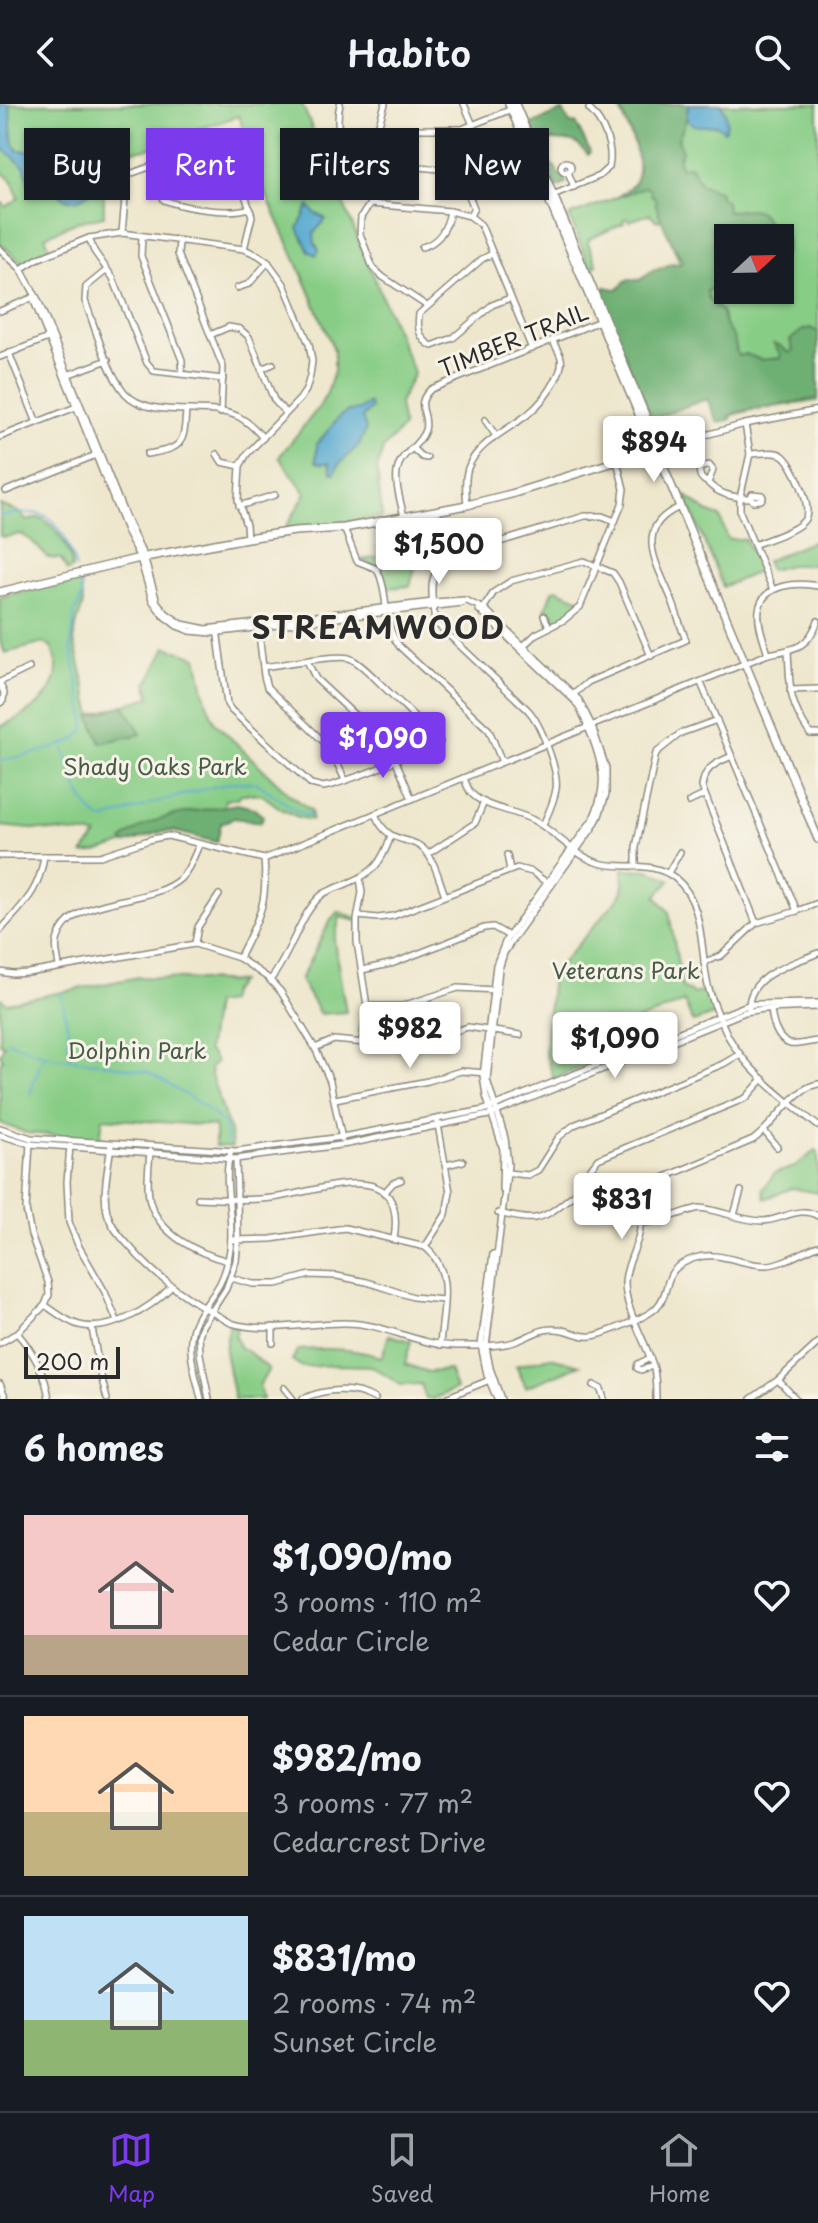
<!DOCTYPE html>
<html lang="en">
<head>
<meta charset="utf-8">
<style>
  body { margin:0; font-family:"Playpen Sans",sans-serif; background:#20242c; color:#f1f3f6; height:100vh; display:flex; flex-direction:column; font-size:30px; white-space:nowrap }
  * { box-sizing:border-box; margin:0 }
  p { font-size:26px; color:#9ea1a6 }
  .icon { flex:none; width:44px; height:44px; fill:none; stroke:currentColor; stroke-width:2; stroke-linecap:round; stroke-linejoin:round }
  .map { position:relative; height:1295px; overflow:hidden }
  .sheet { display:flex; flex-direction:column; background:#171b24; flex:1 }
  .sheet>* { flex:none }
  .banner { position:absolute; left:24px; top:24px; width:770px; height:72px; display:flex; gap:16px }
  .needle { width:52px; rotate:68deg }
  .fabs { position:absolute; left:714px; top:120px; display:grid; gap:16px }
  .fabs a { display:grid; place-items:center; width:80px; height:80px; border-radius:0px; background:#171b24; box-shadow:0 2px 6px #0004; font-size:40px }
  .scale { position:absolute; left:24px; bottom:20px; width:96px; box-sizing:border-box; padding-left:8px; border:4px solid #2b2b2b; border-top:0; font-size:22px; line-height:28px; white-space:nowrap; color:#2b2b2b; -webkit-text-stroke:6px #f7f3e8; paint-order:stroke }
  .price { position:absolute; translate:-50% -68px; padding:0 18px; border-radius:8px; background:#fff; color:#222; font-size:26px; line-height:52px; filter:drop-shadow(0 2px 4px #0008) }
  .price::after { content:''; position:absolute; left:50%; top:48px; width:24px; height:18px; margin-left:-12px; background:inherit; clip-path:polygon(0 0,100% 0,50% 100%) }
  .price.active { background:#7c3aed; color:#fff }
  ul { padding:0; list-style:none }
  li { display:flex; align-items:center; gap:24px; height:200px; padding:0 24px }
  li+li { border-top:2px solid #363941 }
  li span { display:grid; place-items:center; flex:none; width:224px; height:160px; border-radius:0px; color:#555 }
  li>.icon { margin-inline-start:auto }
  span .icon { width:96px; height:96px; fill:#fffc; stroke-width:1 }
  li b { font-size:34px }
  h2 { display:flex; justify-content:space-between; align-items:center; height:96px; padding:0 24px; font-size:34px }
  .tag { padding:0 28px; border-radius:0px; background:#171b24; box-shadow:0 2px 6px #0004; font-size:28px; line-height:72px }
  .tag.active { background:#7c3aed; color:#fff }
  header { display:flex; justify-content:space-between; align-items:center; height:104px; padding:0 24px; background:#171b24; font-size:36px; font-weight:600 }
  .dock { display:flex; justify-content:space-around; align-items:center; height:112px; border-top:2px solid #363941; background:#171b24; font-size:22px; color:#9ea1a6 }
  .dock a { display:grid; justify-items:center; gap:4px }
  .dock .active { color:#7c3aed }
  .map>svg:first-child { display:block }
  .green { fill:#88cd86; stroke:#5a7c58; stroke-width:2; fill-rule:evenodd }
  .forest { fill:#6eb073; stroke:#4c6e4f; stroke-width:2 }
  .water { fill:#55a9d0; stroke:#406a7e; stroke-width:2 }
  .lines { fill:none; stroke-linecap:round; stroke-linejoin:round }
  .stream { stroke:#55a9d0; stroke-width:2 }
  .minor-casing { stroke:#8c897c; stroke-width:8 }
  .major-casing { stroke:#8c897c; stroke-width:10 }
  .minor { stroke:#fff; stroke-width:5 }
  .major { stroke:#fff; stroke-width:7 }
  .labels { text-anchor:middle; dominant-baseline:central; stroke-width:6; stroke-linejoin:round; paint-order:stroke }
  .street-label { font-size:22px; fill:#2b2b2b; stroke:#f7f3e8 }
  .park-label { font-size:22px; fill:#475c46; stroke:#f7f3e8 }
  .district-label { font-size:30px; font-weight:bold; letter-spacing:2px; fill:#2b2b2b; stroke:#f7f3e8 }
</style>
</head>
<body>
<header><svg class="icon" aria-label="back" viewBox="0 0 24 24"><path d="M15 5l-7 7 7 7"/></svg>Habito<svg class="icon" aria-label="search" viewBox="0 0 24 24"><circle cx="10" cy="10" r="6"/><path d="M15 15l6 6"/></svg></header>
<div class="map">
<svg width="818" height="1295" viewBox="0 0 818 1295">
  <rect width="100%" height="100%" fill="#f7f3e8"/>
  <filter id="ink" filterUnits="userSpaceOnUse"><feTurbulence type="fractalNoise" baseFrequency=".0125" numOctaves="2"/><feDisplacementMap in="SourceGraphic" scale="16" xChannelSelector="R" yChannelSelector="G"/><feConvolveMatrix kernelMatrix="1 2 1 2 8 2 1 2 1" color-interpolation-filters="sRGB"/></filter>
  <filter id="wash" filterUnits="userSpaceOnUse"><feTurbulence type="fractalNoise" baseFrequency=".006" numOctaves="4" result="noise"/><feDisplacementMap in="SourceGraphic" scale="32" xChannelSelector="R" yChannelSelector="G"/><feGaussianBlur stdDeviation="1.8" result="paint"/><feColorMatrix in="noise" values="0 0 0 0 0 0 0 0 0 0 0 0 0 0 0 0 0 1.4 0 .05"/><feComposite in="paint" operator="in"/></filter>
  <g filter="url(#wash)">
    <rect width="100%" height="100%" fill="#eee7cd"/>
    <g class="green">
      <polygon points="0,0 302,0 414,269 399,300 403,323 383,345 377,365 382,413 285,425 306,389 279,353 319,303 327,289 334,267 334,246 308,183 260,77 239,12 199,25 148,45 119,48 103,55 104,112 77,118 45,132 50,145 22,159 0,139 0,99 3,99 6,103 19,94 12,77 0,66"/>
      <path d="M618,0H818V297L751,306L730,312L720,289L675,299L648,307L601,192L680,159L662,115L657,117L650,110L629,117L627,114L623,116L624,119L589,135L588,139L597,161L590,164L569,112L651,80ZM728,134H780V186H728Z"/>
      <polygon points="685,391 707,408 720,413 728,435 745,435 760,467 723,483"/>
      <path d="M0,401L19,408L25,415L28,417L39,413C55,419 73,448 72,465L67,467L61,455L48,454L31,436L21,430L5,433L0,432Z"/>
      <polygon points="818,435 818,461 789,461 770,466 766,457"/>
      <path d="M412,436L415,440H421L410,482L387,484C384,467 377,462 361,456L380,453L378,442Z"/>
      <path d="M80,473L83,500L76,522L74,537L92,611L150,593L147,580L166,543L197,553L206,597L215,619L289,690L311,706L312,716L298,713L281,705L261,690H241L238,694L225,696L217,738C200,734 179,725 161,728C134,733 111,748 83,750L97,731L0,722V623C24,612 59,593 57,561C56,556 53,549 52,543L44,539L5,549L0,537V493Z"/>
      <polygon points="556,485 581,495 573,507 555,517 545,506 552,487"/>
      <polygon points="623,765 649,766 671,776 656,792 669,808 682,883 694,890 707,886 716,910 693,918 684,898 579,940 587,961 554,975 545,948 552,870 617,796 623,787"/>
      <polygon points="339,808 357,814 357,817 340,813 334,837 346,908 320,910 300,876 331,815"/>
      <polygon points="139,873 240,878 230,888 228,898 214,900 207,948 211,950 216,958 210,964 211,971 230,1028 232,1043 215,1042 215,1022 103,1014 100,1035 26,1029 0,1019 0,959 3,955 0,951 4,941 0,939 0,894 7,899"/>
      <polygon points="816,1046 818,1048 818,1089 792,1084 765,1095 763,1085 775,1069 795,1063"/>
      <polygon points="229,1221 237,1223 235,1233 240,1244 246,1246 269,1265 259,1282 263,1295 234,1295 225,1247"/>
      <path d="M389,1231L411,1237L405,1260L428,1268L449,1266L456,1285L432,1295H426L421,1280L401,1281L371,1262L337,1261L302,1263L292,1256L298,1246C331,1244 350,1244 382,1253Z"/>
      <polygon points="550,1253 580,1261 526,1283 516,1262"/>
    </g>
    <g class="forest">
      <path d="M618,0H689L685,19L678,35L682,47L679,54L680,63L690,62L701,80L720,88V93L726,97L727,107C744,108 759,97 768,120L774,121L784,128C789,137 787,148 780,156V134H728V165L721,178L707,187L709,196L721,207L725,221L734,235L738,252L746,250L761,256L780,254L781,251L774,240L779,241L789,249L793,246L790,236L803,226L811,224L818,228V294L739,308L730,312L731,315L718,319L707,295L662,311L654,319L618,236L602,190L605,183L615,185L620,184L624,178L629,175L640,176L653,166L662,164L672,159L679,160L684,158C674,144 656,110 655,94L650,90V85L645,83L615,94C622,89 631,85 635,77C646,57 626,19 618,0Z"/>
      <path d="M563,7L570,20L576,19L590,48L588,51C584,47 580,41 575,39C568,35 560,39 552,36L541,41L548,58L556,64L558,70L564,73L566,80L556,84L531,20Z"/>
      <polygon points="124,601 141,630 101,639 90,612"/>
      <path d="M237,700L253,704L263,712L261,718L234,714L221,719L217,738L173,727L161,728L124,740L123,736C154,708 197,708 237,700Z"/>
    </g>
    <g class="water">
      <path d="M0,0H9C13,15 8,33 18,46L59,49L68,62L89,79L91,82L90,88C80,97 62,102 58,84C56,77 61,71 60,64C59,57 57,57 52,55L39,59L35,83L29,82L25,63L0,42Z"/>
      <path d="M689,0H721C727,9 729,18 724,27L716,21C704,22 694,25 686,14Z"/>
      <polygon points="309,102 315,109 326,115 314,129 315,139 319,146 316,151 309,147 298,124"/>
      <polygon points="369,299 371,304 362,314 366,325 359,341 338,361 335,369 332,369 329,359 318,359 316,357 317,340 339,313 348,307 359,306"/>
    </g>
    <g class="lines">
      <g class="stream">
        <path d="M0,412C13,411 28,407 40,410C60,414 71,447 76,464"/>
        <path d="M64,645C72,670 79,701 102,716L146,702"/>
        <path d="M0,656C17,654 67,643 79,632C85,628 85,622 85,615L71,543L75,508L82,492L79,473"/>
        <polyline points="149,700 213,683 235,678 257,679 292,704 310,712"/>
        <polyline points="61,889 68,926"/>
        <polyline points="68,930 70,955"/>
        <polyline points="7,937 51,953 98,958"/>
        <polyline points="101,959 148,968 205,1003 224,1020 227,1039"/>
        <polyline points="30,989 43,952"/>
      </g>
    </g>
  </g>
  <g filter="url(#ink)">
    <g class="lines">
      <g class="minor-casing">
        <g id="minor">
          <path d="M340,0C331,37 354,68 370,100L450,107L470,112L481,121L532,245"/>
          <polyline points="385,0 379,20 392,55 399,61 449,66 458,69 463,77 474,104 470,112"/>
          <polyline points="464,0 473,21"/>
          <polyline points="346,52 412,25 462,25 512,5"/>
          <circle cx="566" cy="63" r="5"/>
          <path d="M151,63L164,96C184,104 229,111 250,104"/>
          <polyline points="568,68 574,83"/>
          <path d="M553,91L599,72L609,63C614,44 603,18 589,5"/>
          <polyline points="370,100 361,113 360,130 373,164 383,173 427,202"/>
          <polyline points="122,129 127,71 202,44 225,38 232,52 252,112 244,145"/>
          <polyline points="142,133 141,152 182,256 182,270"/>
          <polyline points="89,134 94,147 113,174 147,259 154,267 223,275"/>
          <polyline points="179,137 178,150 223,263 221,309"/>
          <path d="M422,143C440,138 447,124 450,107"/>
          <polyline points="0,145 21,165 38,196 127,417 144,453 157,498 166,509 182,520 206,525 433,498 465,496 486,506 579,596 592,622 606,664 606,690 599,712 593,723 513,835 504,849 499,865 487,976 505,1034 508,1061 486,1243 490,1264 501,1295"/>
          <path d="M492,150L482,155L419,210C417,224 419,235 432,242L453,234L492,201L510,194"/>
          <polyline points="21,165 37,155 89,134 122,129 244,145 258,151 268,158 284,180 309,240 312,257 310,272 306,286 300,295 247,350 240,362 238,396 246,421 247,434"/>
          <path d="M107,166L86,183L85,197C96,225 106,266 125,289C150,317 209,298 239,313C249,318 256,326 263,334"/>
          <polyline points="237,184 249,180 268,158"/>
          <polyline points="34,194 34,197 128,431 140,454 152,496 163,511 177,522 190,527 212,529 462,499"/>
          <polyline points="0,207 34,193"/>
          <polyline points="210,231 229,223 240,225 249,233 274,296 286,309"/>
          <polyline points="9,249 37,319"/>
          <polyline points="0,253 48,234"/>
          <polyline points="261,265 273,260"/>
          <polyline points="67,271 108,256"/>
          <polyline points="485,316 496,332"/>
          <polyline points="745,320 750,350 740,394 740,408 773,486"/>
          <polyline points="0,333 76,303"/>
          <polyline points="412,344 422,353 427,354"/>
          <polyline points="656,345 745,320 818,306"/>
          <path d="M147,350C183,344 184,341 186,306"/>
          <polyline points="217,350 222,358 240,362"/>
          <path d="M750,350C760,350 773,346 782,351C793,358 813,403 805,415C798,427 767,435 754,441"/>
          <path d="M708,379C702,376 698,371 700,364L709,361L713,366L708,379C719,391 735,394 751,394L753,397L761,396L763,393L762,391L752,390L751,394"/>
          <polyline points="6,387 96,351"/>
          <path d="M467,401C466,389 464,376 468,364C477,339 508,326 527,311C539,301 548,291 555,277C559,270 563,262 561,254C560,249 555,242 553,237"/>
          <polyline points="239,402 275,391"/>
          <path d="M404,413C400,393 389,368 405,351C412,344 422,336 425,326C430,309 413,302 431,285L600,217"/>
          <path d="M344,424L357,457L377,465C390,491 381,517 399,542L489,626L502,658"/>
          <polyline points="483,505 494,488 511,477 584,457 613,469 619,478 651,552"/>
          <path d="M479,506L575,597C583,608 587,621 592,633C604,665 607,683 593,715L506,836L496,861L483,972L486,992L503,1045L502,1085"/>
          <polyline points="544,512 549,522"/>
          <polyline points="258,521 264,572 267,583 330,644 345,676"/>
          <path d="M217,525L227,600L231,606L311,680L323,683L333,681C358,671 440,652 413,612C407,604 398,597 391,590C381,581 361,558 349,554C335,550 281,561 263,563"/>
          <polyline points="521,544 536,530 564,516 580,503 622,400 624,385 617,357"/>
          <path d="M788,546C790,583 788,598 810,630H818"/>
          <path d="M768,550C764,536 757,520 759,506C763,479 798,478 818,482"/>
          <polyline points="307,557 316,575 391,645 412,695"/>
          <polyline points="0,578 29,564"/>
          <polyline points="701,579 797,807"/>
          <polyline points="0,580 4,589 3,597 0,599"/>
          <polyline points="790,586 818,585"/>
          <path d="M574,590L588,578L686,536C680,522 677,508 671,494C657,460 632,423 680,403"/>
          <polyline points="417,636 440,638"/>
          <path d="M732,652C716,659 704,663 702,683L756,819"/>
          <path d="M464,674C466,679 468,686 472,690C487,705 514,706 533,716C556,728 573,751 599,759C624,766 652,756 675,774C705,798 700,847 708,882C712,898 721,917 728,932C748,969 787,996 818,1022"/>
          <polyline points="689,698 704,691"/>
          <path d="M375,710C390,746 412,728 428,750C436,761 440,779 445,791"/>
          <path d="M543,721C548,710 554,698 556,685C559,667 541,620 528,606L435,518C432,491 424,467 454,452L585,412H602L615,417"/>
          <polyline points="428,750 475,719 484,698"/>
          <polyline points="507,751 510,766"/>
          <path d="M0,752H100L152,735L168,732L264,755L768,550C795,545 807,545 818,517"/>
          <polyline points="636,762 636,743 656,649 681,629 717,616"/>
          <polyline points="668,769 680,748"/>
          <polyline points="360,774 362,788 357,816 357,838 367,902 362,938"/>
          <polyline points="358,812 378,814 393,812 517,764 532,768 550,781"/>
          <path d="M0,827C23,800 39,789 44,752"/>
          <polyline points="195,839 198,823 219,791"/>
          <path d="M239,854C259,813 268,802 264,755"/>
          <polyline points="704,858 721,852 756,819 797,807 818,799"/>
          <path d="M59,862C58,854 55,844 57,837C70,788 149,804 181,774C190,765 194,752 199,741"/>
          <polyline points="362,866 394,859 484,824 493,823 509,832"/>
          <polyline points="0,868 13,870 28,869 195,840 239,854 268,874 281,888 315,944 330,977 342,1035"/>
          <path d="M270,876C290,853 300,808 323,790C330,786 339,783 346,780C374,769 381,760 391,732"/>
          <polyline points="367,902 402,902 458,884 496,886"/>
          <path d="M749,904C748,870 793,860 818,849"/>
          <path d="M771,905C772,916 776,936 790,940C798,942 810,937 818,937"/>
          <polyline points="315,944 334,936 396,942 414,941 468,923 520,931"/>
          <polyline points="335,995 428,977 461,967 486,969"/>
          <polyline points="0,1024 31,1034 236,1047 342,1033 484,1006 745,902 754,900 818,899"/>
          <polyline points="765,1028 777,1043"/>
          <polyline points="0,1031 30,1040 236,1055 348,1040 489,1011 745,908 764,905 818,903"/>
          <path d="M111,1040C109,1061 102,1087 107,1108C111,1123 121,1133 131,1144C159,1177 193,1198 231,1219C264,1230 310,1218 346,1219C384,1219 418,1242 459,1242C476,1242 498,1243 514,1238C527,1234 540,1224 554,1225C573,1225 581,1237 601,1230C615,1225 646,1214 656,1204C674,1185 658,1166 695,1154C720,1146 742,1162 767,1161C781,1161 804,1147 818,1142"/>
          <polyline points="70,1042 67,1078 69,1118 78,1141 105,1188 117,1217"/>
          <path d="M150,1047C149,1063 146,1082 150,1098C160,1131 197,1149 228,1157"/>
          <polyline points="446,1061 463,1057"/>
          <polyline points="507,1069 528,1071 538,1066 559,1033 574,1021 723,960 740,950"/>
          <polyline points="592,1082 591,1064 598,1055 746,994 763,975"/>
          <polyline points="384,1089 393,1079 401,1076"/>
          <path d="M198,1094C222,1095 247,1097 272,1094C317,1089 408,1047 394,1135"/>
          <path d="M631,1097L649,1080L753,1036C775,1021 793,984 818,980"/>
          <path d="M498,1109C509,1111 524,1116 535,1114C559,1111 573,1081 599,1081C612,1081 633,1095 638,1107C647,1132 626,1154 625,1178C625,1208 646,1236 654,1265C656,1275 656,1285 656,1295"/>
          <polyline points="734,1111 741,1087"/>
          <path d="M640,1119C662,1119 679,1108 700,1104C721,1106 741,1117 763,1117C783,1116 799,1101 818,1112"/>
          <path d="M231,1136L271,1135L345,1124L425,1143C455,1167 442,1208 440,1241"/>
          <polyline points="425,1143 446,1110 450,1088 437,1015"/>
          <polyline points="493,1150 481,1241 487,1271 497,1295"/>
          <polyline points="231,1174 253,1180 277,1180 310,1171 337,1172 367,1178 413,1193 443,1196"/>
          <path d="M45,1201C55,1208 67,1218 79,1221C110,1229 150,1205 171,1183"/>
          <polyline points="273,1223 273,1239"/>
          <polyline points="92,1224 99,1264 107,1295"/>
          <path d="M17,1229C33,1247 46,1271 49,1295"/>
          <polyline points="0,1239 17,1229 45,1201 49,1191 48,1178 31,1131 26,1106 30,1039"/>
          <polyline points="650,1254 638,1260 637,1264 641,1266 653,1262"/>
          <polyline points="778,1276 796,1295"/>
          <polyline points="0,1280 6,1295"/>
          <polyline points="594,1281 601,1285 604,1295"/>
          <polyline points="284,1284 293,1295"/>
          <path d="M201,1295C197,1275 187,1249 192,1228C195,1212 208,1199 216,1186C224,1174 228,1159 230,1145C235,1113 221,1078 231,1047"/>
          <polyline points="209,1295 200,1250 199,1232 202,1222 226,1185 236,1157 238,1136 236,1055"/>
          <path d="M303,1295C325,1284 354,1283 375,1295"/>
          <polyline points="443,1295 492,1275"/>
          <polyline points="751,1295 778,1276 818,1239"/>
        </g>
      </g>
      <g class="major-casing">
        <g id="major">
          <polyline points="509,0 651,339 656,345 818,735"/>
          <polyline points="515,0 656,337 656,345"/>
          <polyline points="0,488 140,454 247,434 295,427 344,424 467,401 511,390 656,345"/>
        </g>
      </g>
      <use href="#minor" class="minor"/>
      <use href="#major" class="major"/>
    </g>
  </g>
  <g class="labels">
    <g class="street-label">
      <text transform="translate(513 235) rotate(-22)">TIMBER TRAIL</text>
    </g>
    <g class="park-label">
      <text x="155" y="661">Shady Oaks Park</text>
      <text x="626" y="865">Veterans Park</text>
      <text x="137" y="945">Dolphin Park</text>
    </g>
    <g class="district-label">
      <text x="379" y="522">STREAMWOOD</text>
    </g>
  </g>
</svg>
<div class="fabs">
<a><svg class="needle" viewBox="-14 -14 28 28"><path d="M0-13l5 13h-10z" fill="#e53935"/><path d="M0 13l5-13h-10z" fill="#9ea1a6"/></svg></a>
</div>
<div class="scale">200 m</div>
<b class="price" style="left:654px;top:380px">$894</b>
<b class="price" style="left:439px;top:482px">$1,500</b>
<b class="price active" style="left:383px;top:676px">$1,090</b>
<b class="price" style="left:410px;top:966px">$982</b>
<b class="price" style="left:615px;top:976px">$1,090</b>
<b class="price" style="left:622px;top:1137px">$831</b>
<div class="banner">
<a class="tag">Buy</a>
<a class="tag active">Rent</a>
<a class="tag">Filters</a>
<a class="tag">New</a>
</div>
</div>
<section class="sheet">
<h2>6 homes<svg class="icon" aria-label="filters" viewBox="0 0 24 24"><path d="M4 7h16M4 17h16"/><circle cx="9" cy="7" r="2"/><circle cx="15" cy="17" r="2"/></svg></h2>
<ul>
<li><span style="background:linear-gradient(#f6c9c9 75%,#b9a48a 0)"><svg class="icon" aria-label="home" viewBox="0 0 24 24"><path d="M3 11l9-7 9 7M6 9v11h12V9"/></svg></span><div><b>$1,090/mo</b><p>3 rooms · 110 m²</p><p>Cedar Circle</p></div><svg class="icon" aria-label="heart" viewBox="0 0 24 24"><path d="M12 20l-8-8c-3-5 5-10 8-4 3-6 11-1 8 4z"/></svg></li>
<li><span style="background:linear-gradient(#ffd9b3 60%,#c2b280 0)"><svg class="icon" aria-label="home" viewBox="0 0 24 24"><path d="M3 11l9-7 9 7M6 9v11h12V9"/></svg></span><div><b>$982/mo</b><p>3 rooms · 77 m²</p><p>Cedarcrest Drive</p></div><svg class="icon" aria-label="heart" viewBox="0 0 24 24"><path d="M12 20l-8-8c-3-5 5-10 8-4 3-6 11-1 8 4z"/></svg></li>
<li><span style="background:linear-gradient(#bfe0f5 65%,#8fb573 0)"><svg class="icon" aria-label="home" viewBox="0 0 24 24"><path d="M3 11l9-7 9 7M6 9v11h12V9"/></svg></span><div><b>$831/mo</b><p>2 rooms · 74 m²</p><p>Sunset Circle</p></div><svg class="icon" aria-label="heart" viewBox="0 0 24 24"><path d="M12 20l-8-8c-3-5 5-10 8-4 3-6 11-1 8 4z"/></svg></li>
</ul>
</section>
<nav class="dock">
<a class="active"><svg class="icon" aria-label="map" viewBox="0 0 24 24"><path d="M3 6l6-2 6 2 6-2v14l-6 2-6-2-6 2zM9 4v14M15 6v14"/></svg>Map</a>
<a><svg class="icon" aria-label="saved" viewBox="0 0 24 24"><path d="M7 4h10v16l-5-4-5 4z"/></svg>Saved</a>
<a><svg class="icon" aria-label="home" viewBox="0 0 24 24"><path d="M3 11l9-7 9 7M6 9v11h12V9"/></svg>Home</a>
</nav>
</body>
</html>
